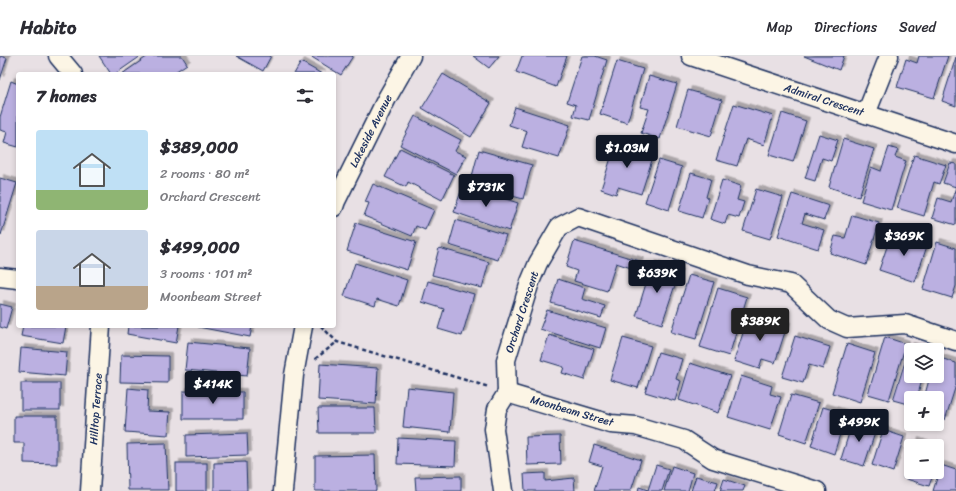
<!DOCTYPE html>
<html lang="en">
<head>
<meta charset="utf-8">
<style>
  body { margin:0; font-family:Sriracha,sans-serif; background:#f7f7f7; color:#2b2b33; height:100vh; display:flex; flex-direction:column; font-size:15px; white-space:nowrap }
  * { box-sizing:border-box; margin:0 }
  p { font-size:13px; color:#7c7c81 }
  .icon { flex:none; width:22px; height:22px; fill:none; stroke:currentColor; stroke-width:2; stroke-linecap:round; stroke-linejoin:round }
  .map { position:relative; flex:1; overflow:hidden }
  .panel { position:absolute; left:16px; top:16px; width:320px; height:256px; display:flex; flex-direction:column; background:#fff; border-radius:4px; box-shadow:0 2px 6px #0003 }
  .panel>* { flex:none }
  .buttons { position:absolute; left:904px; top:287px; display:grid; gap:8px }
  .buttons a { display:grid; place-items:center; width:40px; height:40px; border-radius:4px; background:#fff; box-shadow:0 2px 6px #0003; font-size:20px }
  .price { position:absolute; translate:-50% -34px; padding:0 9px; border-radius:4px; background:#111827; color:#fff; font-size:13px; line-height:26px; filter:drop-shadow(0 1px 2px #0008) }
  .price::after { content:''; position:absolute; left:50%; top:24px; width:12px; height:9px; margin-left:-6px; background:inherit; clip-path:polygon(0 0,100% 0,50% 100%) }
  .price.selected { background:#222; color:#fff }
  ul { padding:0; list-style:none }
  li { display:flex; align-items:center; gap:12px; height:100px; padding:0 20px }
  li span { display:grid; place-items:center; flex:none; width:112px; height:80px; border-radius:4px; color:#555 }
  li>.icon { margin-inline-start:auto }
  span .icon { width:48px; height:48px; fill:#fffc; stroke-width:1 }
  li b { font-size:17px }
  h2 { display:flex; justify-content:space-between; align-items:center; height:48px; padding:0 20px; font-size:17px }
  header { display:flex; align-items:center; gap:24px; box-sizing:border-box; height:56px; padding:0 20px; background:#fff; border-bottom:1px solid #e1e1e2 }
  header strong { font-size:19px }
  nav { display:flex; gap:22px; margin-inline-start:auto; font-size:14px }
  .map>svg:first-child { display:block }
  .building { fill:#bbb0e1; stroke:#1b2f5e; filter:url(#shadow) }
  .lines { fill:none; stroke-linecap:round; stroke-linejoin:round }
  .minor-casing { stroke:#1b2f5e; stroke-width:21 }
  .path { stroke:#1b2f5e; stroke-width:2.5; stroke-dasharray:4 3; stroke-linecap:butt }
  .minor { stroke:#fcf5e5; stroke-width:18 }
  .labels { text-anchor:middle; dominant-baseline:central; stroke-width:4; stroke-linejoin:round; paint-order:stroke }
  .street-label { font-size:11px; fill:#1b2f5e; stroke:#fcf5e5 }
</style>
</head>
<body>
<header>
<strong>Habito</strong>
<nav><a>Map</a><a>Directions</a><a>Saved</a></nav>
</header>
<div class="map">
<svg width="956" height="435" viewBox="0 0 956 435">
  <defs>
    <filter id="shadow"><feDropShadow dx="3.5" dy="-3.5" stdDeviation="0" flood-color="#0004"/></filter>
  </defs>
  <rect width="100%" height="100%" fill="#e8e0e4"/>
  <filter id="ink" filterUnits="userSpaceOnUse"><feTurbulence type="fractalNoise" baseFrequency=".025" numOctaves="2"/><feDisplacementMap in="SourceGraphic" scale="8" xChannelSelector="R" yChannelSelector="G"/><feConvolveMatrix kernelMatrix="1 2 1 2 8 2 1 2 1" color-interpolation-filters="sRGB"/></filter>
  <g filter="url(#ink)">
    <g class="building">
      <polygon points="0,0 7,2 0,24"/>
      <polygon points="99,0 141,0 115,18 111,18"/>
      <polygon points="148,0 182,0 187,8 172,18 122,18"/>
      <polygon points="236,0 271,0 263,15"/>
      <polygon points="310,0 353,0 341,19"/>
      <polygon points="473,0 499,0 489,12"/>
      <polygon points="522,0 567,0 556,31 516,16"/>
      <polygon points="582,0 595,0 607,4 589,64 573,60 576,49 567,46"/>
      <polygon points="804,0 844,0 839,14"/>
      <polygon points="919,0 948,0 934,42 897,31 906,3 917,7"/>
      <polygon points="956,1 956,50 942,45"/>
      <polygon points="617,5 643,13 627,67 600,58"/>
      <polygon points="301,6 322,18 294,18"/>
      <polygon points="443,18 491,47 471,81 422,52"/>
      <polygon points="649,20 677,28 660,83 641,77 649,53 640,51"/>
      <polygon points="11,25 18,28 18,91 4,87 7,76 0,74 0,61"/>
      <polygon points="688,34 722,44 711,80 677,70"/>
      <polygon points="734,48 773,60 764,89 746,83 737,110 716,104"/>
      <polygon points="515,51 570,69 559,102 522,91 527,75 509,69"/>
      <polygon points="782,57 806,65 793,106 769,99"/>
      <polygon points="415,60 461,84 455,95 466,100 456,118 400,89"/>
      <polygon points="819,78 838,84 831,105 822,102 815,125 805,122"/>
      <polygon points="843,83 874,93 859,141 829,131"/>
      <polygon points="616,86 654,98 641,138 618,131 616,138 601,133"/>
      <polygon points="889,91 898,94 895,101 906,105 891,154 861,145 871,111 881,115"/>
      <polygon points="400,92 454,119 442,144 408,126 406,131 385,121"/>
      <polygon points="479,94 532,109 523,143 470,128"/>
      <polygon points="914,99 946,109 939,128 934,126 924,160 897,152"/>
      <polygon points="659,104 682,111 669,154 645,146"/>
      <polygon points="950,107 956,108 956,169 932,162 938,142 951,146 956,131 943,127"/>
      <polygon points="691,117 711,123 706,141 708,142 702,162 679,155"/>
      <polygon points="0,122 17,127 1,179 0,178"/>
      <polygon points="722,124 741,130 737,144 744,146 739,162 728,159 725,168 710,163"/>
      <polygon points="373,128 434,154 425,174 416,170 412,180 364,160 369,147 365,146"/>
      <polygon points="463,129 518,147 509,175 454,156"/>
      <polygon points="756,133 783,141 770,183 743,175"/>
      <polygon points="792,138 829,150 824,164 805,158 802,167 824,174 818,193 778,180"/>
      <polygon points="852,159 879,167 866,209 830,197 835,180 845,182"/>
      <polygon points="456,164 506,179 498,204 449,189"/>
      <polygon points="356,167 416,186 407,214 347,195"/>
      <polygon points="892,176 928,187 915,226 879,214"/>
      <polygon points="574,185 640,205 637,214 616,207 607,235 574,225 577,215 566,211"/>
      <polygon points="937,186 956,192 956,230 952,242 923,233"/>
      <polygon points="439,192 489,206 482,232 432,219"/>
      <polygon points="355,207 407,224 399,250 377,243 375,250 344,240"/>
      <polygon points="652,208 679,217 662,268 636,260"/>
      <polygon points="689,219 714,226 696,283 671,276"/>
      <polygon points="558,223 585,232 582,243 605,250 601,262 551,247"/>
      <polygon points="428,225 474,238 462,280 438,273 444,253 422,246"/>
      <polygon points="718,232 747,241 729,300 700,291"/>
      <polygon points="0,248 12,251 6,273 0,271"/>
      <polygon points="547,254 606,272 600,292 540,273"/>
      <polygon points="749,258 787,270 775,307 762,303 759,313 734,305"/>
      <polygon points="23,270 66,270 63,287 21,280"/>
      <polygon points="128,270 179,270 176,287 127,278"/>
      <polygon points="198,270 252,270 250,281 198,271"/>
      <polygon points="549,279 594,293 584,324 562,317 564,311 541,304"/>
      <polygon points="795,280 830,291 823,313 809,309 803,327 782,321"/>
      <polygon points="885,281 906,288 889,344 868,338"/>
      <polygon points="623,282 651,290 638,332 610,324"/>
      <polygon points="188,286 250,292 247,320 185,314"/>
      <polygon points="847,288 875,297 860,346 832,337"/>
      <polygon points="910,290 923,294 911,294 911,320 923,320 917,342 911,342 911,349 893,344"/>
      <polygon points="21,292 67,296 65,320 19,316"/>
      <polygon points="658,296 682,303 676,323 681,325 675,345 645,336"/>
      <polygon points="121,299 168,300 168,327 120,326"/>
      <polygon points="937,301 956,307 956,329 945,364 937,361 937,342 924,342 930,320 937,320"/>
      <polygon points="690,307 730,320 718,357 679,344"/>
      <polygon points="320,308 378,312 376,348 318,344"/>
      <polygon points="741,320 772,330 770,338 781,341 770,374 728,361"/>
      <rect x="21" y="327" width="39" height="27"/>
      <polygon points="407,331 453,336 450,376 403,371"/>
      <polygon points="128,332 148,334 147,355 170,356 168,379 125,376"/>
      <polygon points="183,335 243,336 243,363 183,363"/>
      <polygon points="791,339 819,347 806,387 779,378"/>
      <polygon points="823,351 846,358 834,398 811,390"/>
      <polygon points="318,352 375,352 376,377 319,377"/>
      <polygon points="14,360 57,360 57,408 24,407 24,387 14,387"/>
      <polygon points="853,364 877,371 864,410 841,403"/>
      <polygon points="883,374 904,381 893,416 872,409"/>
      <polygon points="247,377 248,399 186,401 186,379"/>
      <polygon points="560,380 561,408 527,409 526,381"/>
      <polygon points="398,382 456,385 455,410 397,408"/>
      <polygon points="915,385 930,390 913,390"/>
      <polygon points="166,387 168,434 128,434 127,388"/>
      <polygon points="594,389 641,404 631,435 594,435 602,410 589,406"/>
      <polygon points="911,398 911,416 934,416 929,430 903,422"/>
      <polygon points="375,399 376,435 315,435 315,400"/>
      <polygon points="246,406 247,435 214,435 214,407"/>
      <rect x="176" y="407" width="31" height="28"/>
      <polygon points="656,409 669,413 662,435 638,435 639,431 648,434"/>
      <polygon points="941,409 956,414 956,435 933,435"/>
      <polygon points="672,410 693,417 688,435 664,435"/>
      <polygon points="545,417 545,425 574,422 575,435 525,435 524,418"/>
      <polygon points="461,420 461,435 416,435 415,421"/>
      <polygon points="696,420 718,426 715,435 691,435"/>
      <polygon points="724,423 745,430 743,435 720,435"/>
    </g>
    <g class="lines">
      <g class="minor-casing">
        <g id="minor">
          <polyline points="58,0 73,18"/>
          <polyline points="691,0 956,88"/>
          <polyline points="866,58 889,0"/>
          <polyline points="334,151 336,145 387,42 411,0"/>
          <polyline points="0,221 18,223"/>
          <polyline points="507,337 611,368 636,370 684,384 713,403 817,435"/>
          <polyline points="90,435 101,270"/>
          <polyline points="283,435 286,402 294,319 303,270"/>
          <polyline points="503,435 494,373 497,353 507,337 506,304 530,226 538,207 559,171 578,161 748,219 791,228 829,264 847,272 905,268 956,285"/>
        </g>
      </g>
      <g class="path">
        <polyline points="321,270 337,286 489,331"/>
        <polyline points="315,303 337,286"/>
      </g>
      <use href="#minor" class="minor"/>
    </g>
  </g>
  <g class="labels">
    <g class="street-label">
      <text transform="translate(824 44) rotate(18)">Admiral Crescent</text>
      <text transform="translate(371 75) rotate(-63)">Lakeside Avenue</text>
      <text transform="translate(522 256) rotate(-72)">Orchard Crescent</text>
      <text transform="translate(96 353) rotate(-86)">Hilltop Terrace</text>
      <text transform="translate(572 355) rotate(16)">Moonbeam Street</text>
    </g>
  </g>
</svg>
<div class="buttons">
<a><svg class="icon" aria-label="layers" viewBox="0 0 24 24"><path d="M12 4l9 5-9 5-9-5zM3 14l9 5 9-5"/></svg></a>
<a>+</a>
<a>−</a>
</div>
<b class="price" style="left:627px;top:113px">$1.03M</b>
<b class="price" style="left:486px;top:152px">$731K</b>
<b class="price" style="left:904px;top:201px">$369K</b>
<b class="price" style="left:657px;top:238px">$639K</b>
<b class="price selected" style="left:760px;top:286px">$389K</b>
<b class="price" style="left:213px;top:349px">$414K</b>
<b class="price" style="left:859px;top:387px">$499K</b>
<section class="panel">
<h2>7 homes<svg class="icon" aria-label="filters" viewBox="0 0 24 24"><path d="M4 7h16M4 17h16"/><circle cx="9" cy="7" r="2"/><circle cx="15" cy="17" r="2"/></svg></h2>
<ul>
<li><span style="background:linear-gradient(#bfe0f5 75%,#8fb573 0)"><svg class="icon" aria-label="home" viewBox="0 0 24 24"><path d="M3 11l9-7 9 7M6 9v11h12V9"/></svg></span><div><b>$389,000</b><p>2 rooms · 80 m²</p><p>Orchard Crescent</p></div></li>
<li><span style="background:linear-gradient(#c9d6e8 70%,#b9a48a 0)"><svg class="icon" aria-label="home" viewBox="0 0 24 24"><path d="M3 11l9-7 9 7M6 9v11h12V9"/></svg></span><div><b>$499,000</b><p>3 rooms · 101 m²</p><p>Moonbeam Street</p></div></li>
</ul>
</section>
</div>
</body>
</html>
